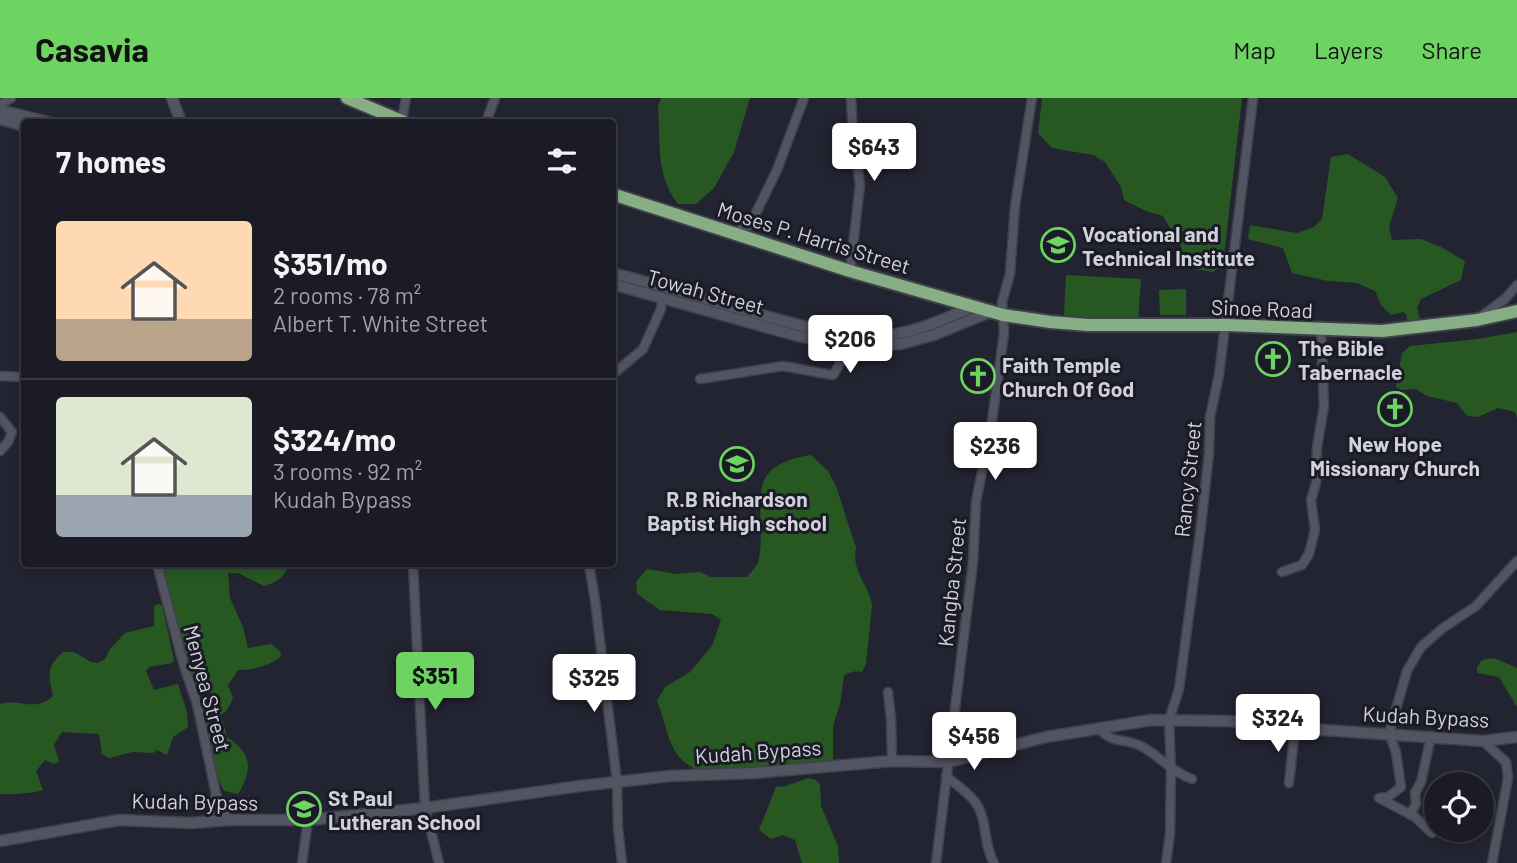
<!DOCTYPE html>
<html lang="en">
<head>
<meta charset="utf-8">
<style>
  body { margin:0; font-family:Barlow,sans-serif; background:#23242d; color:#f1f3f6; height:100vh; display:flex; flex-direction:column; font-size:26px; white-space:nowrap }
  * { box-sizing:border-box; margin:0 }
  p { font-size:23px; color:#9fa1a7 }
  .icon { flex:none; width:38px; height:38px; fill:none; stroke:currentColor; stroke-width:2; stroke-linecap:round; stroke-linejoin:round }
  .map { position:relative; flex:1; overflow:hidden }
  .side { position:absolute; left:21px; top:21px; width:595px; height:448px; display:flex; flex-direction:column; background:#1a1b25; border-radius:7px; box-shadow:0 4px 10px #0003,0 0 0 2px #383942 }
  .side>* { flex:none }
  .fabs { position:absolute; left:1424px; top:674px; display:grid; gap:14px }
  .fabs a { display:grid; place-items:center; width:70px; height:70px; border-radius:50%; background:#1a1b25; box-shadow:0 4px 10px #0003,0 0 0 2px #383942; font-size:35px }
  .price { position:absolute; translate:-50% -60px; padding:0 16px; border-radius:7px; background:#fff; color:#222; font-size:23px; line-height:46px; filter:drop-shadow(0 2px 4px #0008) }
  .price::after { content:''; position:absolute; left:50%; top:42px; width:21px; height:16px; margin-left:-10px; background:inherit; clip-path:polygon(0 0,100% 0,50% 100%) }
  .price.current { background:#6dd361; color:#111 }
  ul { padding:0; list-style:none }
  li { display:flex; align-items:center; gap:21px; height:175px; padding:0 35px }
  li+li { border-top:2px solid #383942 }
  li span { display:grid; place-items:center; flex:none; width:196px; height:140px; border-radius:7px; color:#555 }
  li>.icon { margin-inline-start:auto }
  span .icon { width:84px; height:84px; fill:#fffc; stroke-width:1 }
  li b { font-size:30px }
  h2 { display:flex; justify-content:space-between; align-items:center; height:84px; padding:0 35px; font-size:30px }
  header { display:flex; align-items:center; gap:42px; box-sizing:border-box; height:98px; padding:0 35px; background:#6dd361; color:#111 }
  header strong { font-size:33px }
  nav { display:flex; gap:38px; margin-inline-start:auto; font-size:24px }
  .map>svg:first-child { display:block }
  .green { fill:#285822 }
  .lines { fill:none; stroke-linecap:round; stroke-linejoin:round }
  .minor-casing { stroke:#40404a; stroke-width:11 }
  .tertiary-casing { stroke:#40404a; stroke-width:13 }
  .trunk-casing { stroke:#40404a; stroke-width:16 }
  .minor { stroke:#525462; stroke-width:8 }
  .tertiary { stroke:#525462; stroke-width:10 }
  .trunk { stroke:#87ae85; stroke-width:12 }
  .labels { text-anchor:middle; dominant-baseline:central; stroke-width:6; stroke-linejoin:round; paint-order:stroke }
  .poi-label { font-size:21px; font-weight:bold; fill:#d0d1d9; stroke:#1a1b27; text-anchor:start }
  .street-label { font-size:21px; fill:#d0d1d9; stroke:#1a1b27 }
</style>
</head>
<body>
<header>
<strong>Casavia</strong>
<nav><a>Map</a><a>Layers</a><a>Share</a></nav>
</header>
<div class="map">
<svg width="1517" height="765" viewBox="0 0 1517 765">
  <rect width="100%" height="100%" fill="#232431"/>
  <g class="green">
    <path d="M661,0H750L734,54L714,90L696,106H678C655,76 661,45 658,9Z"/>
    <polygon points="1042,0 1242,0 1223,167 1213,174 1188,170 1181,149 1163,118 1146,113 1124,102 1121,89 1105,64 1093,57 1052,50 1038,35"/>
    <polygon points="1348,56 1385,79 1398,100 1389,129 1392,142 1421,141 1441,149 1465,163 1461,182 1421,201 1417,210 1422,229 1409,229 1406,216 1403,214 1391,217 1381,207 1375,193 1357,185 1328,183 1292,175 1283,150 1248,141 1250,127 1297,135 1314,129 1322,121 1331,59"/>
    <polygon points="1066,177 1141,181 1138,223 1064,218"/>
    <polygon points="1186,191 1186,217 1160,217 1159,192"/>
    <polygon points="1517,234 1517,320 1515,314 1498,310 1478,319 1467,318 1457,305 1427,298 1416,291 1402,292 1396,289 1402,255 1410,248 1478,241"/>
    <path d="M811,357L828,373L836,388L856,450C851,473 869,487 872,507L866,566L862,574L856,573L844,577L840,606L833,628V667L702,674C666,660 670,634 657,603L665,589L690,574L712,548L721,522L712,516L660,512L637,496L636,484L647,471L676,476L700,474L711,479H747C751,474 758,467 759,461C768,410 738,368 811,357Z"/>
    <path d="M162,466H290C285,479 277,484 264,488L238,475H228L230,500L243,529L248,550L271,546L280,553L281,558C271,568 252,572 238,572L228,587L233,600L227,612L221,617L227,639C252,655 253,671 238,696L224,693L218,680L201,607L213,604L210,593L198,595C182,553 173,509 162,466Z"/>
    <path d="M158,506L162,507L174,562L172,565L149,569L146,573L154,592L178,586L187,614L188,629L173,639L167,657L157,652L153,655L133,654L109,660L102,656L99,636L62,634L54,647L59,663L54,666L45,662L36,673L43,692C35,695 10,697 0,696V606C21,600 34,615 53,598C49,577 45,570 63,554H74L91,564L98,565L105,561L110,551L125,535L154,528V508Z"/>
    <polygon points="1494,560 1517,570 1517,609 1499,579 1477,575 1477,569 1482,562"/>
    <polygon points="808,680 816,682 820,687 821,708 838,748 839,765 802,765 795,742 783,737 771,741 759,732 776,689 786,688"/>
  </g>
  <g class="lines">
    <g class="minor-casing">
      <g id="minor">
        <polyline points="0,7 11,0"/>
        <polyline points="402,22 406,0"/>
        <polyline points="486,24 495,0"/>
        <polyline points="735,134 750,127 777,72 804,0"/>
        <polyline points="850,173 860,87 853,37 851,0"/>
        <polyline points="1482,218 1506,200 1517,187"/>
        <polyline points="612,277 643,251 661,211 662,202"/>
        <polyline points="0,278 24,279"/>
        <polyline points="700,281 783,268 832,277 834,276 847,252"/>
        <polyline points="0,319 12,334 8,344 0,353"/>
        <polyline points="157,466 184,568 197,606 216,696 228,722"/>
        <polyline points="413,466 425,710 439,765"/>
        <polyline points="589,466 595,502 617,684 618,730 622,765"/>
        <polyline points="1282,474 1302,467 1309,456 1315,432 1311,402 1316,385 1317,349 1324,308 1321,232"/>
        <polyline points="888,594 891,621 892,663"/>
        <path d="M1099,630C1112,646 1122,640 1139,647C1158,656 1171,674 1192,681"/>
        <polyline points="1483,643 1506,664 1508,680 1492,765"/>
        <path d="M946,678C955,686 969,695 976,705C988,723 983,747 994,765"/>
        <polyline points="1289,685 1295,630"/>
        <polyline points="1410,717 1416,706 1415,695 1421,684 1431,638"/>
        <polyline points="203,723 208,722 216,696"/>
        <polyline points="1432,735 1415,719 1379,700 1388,699 1401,689 1396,654 1389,635 1407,573 1421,549 1443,530 1476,508 1517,463"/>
        <polyline points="302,765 308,722"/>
        <polyline points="936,765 973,464 976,404 992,323 1004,235 1002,204 1010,176 1015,108 1032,0"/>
        <polyline points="1166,765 1170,736 1171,671 1169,622 1179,591 1201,428 1209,355 1210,319 1219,277 1253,0"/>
      </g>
    </g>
    <g class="tertiary-casing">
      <g id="tertiary">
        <polyline points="172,0 181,24"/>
        <polyline points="0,12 48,24"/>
        <polyline points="0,21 24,28"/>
        <path d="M612,175C663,188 712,203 762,217C799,227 839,240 877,238C910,237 945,221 974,208"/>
        <polyline points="612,186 798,238 860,248 900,246 934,237 992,213"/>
        <polyline points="0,743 119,722 191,725 228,722 308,722 425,710 580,688 670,678 754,675 892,663 948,664 1046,639 1151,622 1226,623 1272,626 1295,630 1483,643 1517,639"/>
      </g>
    </g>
    <g class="trunk-casing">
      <g id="trunk">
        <polyline points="347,0 404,24"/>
        <polyline points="612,96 850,173 1003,217 1050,224 1088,227 1226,227 1382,233 1477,222 1517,213"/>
      </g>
    </g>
    <use href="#minor" class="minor"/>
    <use href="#tertiary" class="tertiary"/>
    <use href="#trunk" class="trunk"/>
  </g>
  <defs>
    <g id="university-ring" transform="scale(1.75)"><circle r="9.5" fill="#1a1b27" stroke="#6dd361" stroke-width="1.5"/><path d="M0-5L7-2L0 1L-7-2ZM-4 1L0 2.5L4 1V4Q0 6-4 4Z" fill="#6dd361"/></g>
    <g id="church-ring" transform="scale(1.75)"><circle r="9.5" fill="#1a1b27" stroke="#6dd361" stroke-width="1.5"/><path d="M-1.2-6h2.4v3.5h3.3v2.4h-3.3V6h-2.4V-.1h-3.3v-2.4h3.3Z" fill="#6dd361"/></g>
    <g id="school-ring" transform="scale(1.75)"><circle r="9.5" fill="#1a1b27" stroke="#6dd361" stroke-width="1.5"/><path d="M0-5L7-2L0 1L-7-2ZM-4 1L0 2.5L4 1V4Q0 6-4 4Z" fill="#6dd361"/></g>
  </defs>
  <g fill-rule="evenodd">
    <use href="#university-ring" x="1058" y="147"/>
    <use href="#church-ring" x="1273" y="261"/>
    <use href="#church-ring" x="978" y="278"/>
    <use href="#church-ring" x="1395" y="311"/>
    <use href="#school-ring" x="737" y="366"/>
    <use href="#school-ring" x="304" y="711"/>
  </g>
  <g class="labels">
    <g class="poi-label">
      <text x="1082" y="135">Vocational and<tspan x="1082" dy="24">Technical Institute</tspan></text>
      <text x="1298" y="249">The Bible<tspan x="1298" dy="24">Tabernacle</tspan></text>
      <text x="1002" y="266">Faith Temple<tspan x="1002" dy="24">Church Of God</tspan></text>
      <text x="1395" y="345" text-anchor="middle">New Hope<tspan x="1395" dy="24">Missionary Church</tspan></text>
      <text x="737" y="400" text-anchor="middle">R.B Richardson<tspan x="737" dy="24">Baptist High school</tspan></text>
      <text x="328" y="699">St Paul<tspan x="328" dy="24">Lutheran School</tspan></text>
    </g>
    <g class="street-label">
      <text transform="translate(814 139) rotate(17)">Moses P. Harris Street</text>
      <text transform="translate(706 193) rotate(15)">Towah Street</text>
      <text transform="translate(1262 210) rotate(2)">Sinoe Road</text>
      <text transform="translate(1187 381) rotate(-84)">Rancy Street</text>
      <text transform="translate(951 484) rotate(-84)">Kangba Street</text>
      <text transform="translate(208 590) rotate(75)">Menyea Street</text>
      <text transform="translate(1426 618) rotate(3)">Kudah Bypass</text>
      <text transform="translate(758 653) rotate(-4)">Kudah Bypass</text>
      <text transform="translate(195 703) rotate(1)">Kudah Bypass</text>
    </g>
  </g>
</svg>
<div class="fabs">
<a><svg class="icon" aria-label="locate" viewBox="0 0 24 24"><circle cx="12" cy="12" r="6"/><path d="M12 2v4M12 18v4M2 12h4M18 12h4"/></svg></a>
</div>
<b class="price" style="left:874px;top:85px">$643</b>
<b class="price" style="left:850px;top:277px">$206</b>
<b class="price" style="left:995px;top:384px">$236</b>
<b class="price current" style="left:435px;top:614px">$351</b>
<b class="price" style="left:594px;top:616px">$325</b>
<b class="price" style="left:1278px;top:656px">$324</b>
<b class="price" style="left:974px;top:674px">$456</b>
<section class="side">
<h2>7 homes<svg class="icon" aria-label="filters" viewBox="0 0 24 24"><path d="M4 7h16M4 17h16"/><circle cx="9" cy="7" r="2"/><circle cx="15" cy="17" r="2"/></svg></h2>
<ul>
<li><span style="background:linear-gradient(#ffd9b3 70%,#b9a48a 0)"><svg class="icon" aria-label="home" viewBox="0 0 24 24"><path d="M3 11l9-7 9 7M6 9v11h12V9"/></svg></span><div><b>$351/mo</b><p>2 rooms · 78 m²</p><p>Albert T. White Street</p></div></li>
<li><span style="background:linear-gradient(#dfe7d0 70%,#9aa5b1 0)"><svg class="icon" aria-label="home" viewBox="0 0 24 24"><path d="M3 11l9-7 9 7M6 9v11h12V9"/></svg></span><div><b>$324/mo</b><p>3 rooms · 92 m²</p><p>Kudah Bypass</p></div></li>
</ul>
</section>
</div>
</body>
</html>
